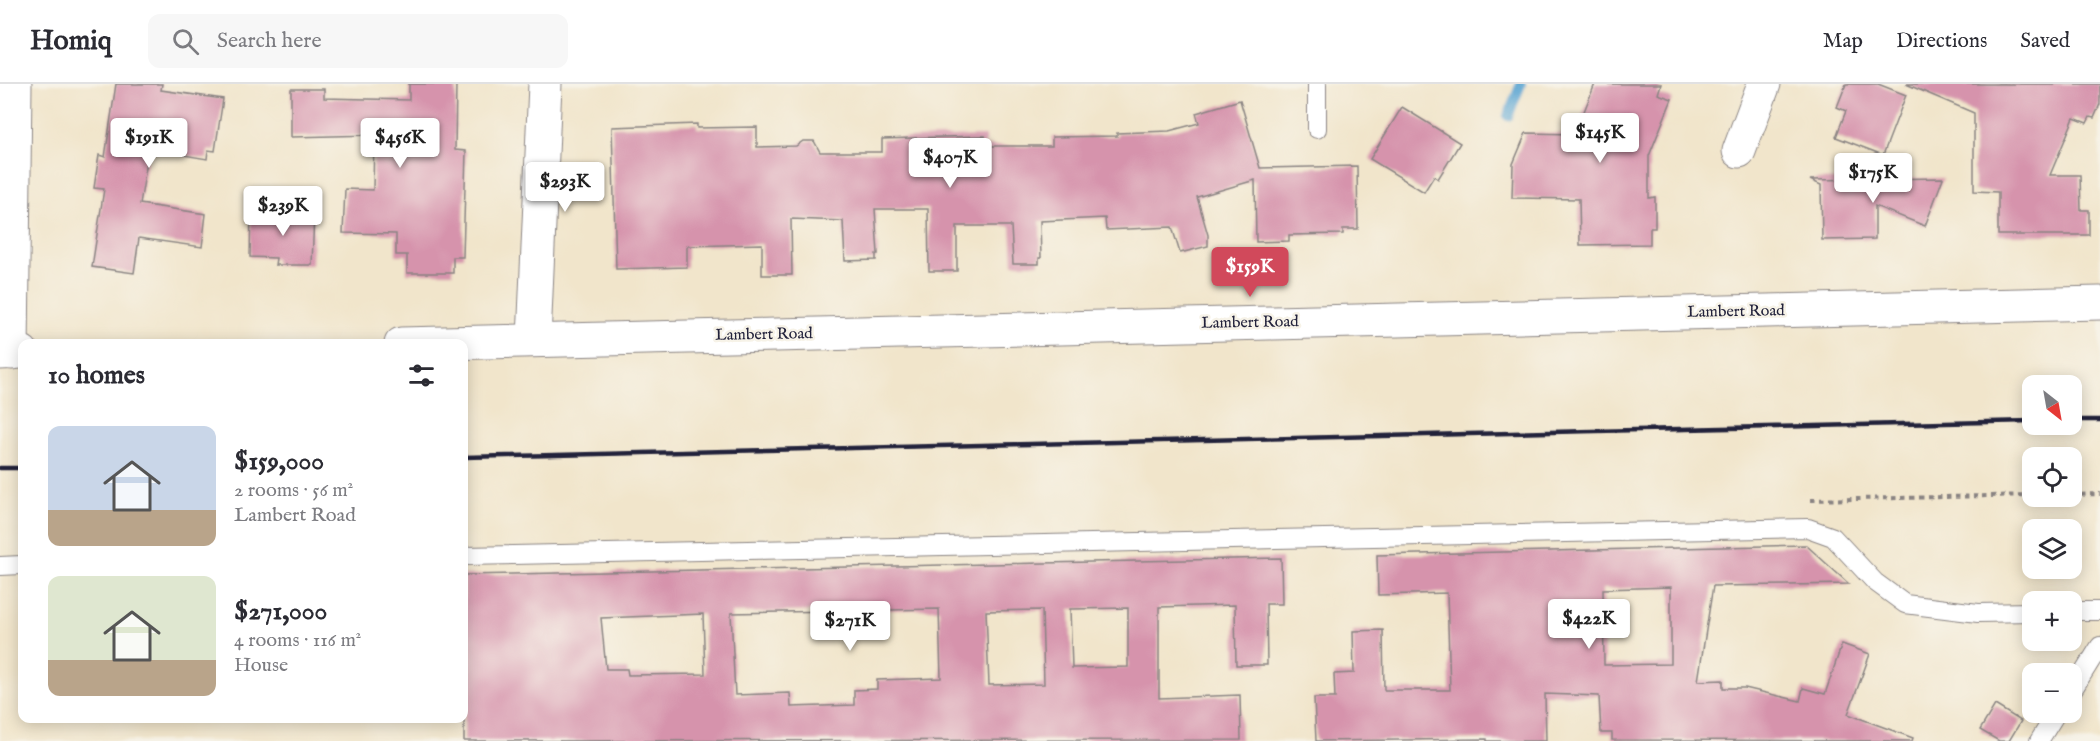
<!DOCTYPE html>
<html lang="en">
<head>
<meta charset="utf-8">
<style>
  body { margin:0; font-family:"IM FELL English",serif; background:#f7f7f7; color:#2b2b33; height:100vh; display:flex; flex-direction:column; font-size:22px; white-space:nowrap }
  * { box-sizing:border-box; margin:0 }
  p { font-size:20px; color:#7c7c81 }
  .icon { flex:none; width:33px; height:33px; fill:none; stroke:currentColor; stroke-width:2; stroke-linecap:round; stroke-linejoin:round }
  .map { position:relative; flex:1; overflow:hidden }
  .panel { position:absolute; left:18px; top:255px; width:450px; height:384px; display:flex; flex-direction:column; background:#fff; border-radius:12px; box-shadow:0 3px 15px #0003 }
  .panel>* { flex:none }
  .needle { width:39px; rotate:149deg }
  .tools { position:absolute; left:2022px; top:291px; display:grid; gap:12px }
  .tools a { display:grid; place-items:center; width:60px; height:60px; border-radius:12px; background:#fff; box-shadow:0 3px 15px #0003; font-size:30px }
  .price { position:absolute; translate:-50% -51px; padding:0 14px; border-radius:6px; background:#fff; color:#222; font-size:20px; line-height:39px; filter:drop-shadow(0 2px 3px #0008) }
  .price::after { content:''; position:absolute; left:50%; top:36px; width:18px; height:14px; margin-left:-9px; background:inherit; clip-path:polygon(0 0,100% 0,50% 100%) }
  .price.selected { background:#d1495b; color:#fff }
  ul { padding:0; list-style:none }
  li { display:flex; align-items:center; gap:18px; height:150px; padding:0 30px }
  li span { display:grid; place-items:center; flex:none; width:168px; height:120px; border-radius:12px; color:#555 }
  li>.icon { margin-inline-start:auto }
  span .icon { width:72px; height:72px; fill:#fffc; stroke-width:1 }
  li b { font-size:26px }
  h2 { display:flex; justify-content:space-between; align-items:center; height:72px; padding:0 30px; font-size:26px }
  header { display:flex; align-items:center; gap:36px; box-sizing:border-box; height:84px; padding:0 30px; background:#fff; border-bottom:2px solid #e1e1e2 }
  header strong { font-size:28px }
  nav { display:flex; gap:33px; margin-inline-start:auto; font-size:21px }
  .search { width:420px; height:54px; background:#f7f7f7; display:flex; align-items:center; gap:15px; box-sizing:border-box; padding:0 21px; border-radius:12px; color:#7c7c81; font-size:22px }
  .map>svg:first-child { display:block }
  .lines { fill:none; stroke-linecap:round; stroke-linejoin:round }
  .stream { stroke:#5ca6d3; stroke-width:10 }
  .building { fill:#d693ac; fill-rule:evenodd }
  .lane-casing { stroke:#8a8483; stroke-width:20 }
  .street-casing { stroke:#8a8483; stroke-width:35 }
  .secondary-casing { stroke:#8a8483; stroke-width:35 }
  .path { stroke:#8a8483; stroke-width:4; stroke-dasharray:4.5 4.5; stroke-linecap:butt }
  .lane { stroke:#fff; stroke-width:18 }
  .street { stroke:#fff; stroke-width:33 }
  .secondary { stroke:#fff; stroke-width:33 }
  .rail { stroke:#22223b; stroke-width:4.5 }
  .labels { text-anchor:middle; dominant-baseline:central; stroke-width:5; stroke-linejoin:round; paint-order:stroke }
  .street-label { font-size:16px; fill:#22223b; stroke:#f7f3e8 }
</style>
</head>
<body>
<header>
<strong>Homiq</strong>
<div class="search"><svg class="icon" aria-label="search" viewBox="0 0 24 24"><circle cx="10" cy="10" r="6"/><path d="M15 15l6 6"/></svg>Search here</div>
<nav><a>Map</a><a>Directions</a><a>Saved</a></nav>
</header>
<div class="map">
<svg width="2100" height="657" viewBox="0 0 2100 657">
  <rect width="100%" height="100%" fill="#f7f3e8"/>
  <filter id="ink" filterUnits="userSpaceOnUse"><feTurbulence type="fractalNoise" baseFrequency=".0167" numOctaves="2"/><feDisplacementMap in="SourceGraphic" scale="12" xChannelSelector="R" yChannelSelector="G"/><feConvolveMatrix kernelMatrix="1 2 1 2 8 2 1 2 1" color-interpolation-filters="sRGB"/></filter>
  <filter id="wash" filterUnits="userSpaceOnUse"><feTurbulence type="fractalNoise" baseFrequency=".008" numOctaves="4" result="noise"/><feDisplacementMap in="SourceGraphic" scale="24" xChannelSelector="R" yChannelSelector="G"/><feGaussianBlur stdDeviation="1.35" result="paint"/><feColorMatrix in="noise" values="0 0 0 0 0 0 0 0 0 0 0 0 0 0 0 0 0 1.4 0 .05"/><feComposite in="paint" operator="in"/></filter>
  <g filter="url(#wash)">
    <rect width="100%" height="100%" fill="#f1e5cb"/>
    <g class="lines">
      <polyline class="stream" points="1508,32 1521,0"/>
    </g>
    <g id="blocks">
      <g class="building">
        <polygon points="116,0 162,0 161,6 223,15 215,67 208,66 207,75 149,65 140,120 206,130 202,163 139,154 134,189 92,183 104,105 94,104 99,71 105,73"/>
        <polygon points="409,0 456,0 455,66 466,67 463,173 453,173 453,189 407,189 407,171 396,171 396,150 343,149 345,105 373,106 374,51 291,53 291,5 324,5 324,14 409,16"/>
        <polygon points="1595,0 1661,0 1658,10 1672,15 1649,72 1649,114 1655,113 1655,144 1650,144 1650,160 1580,161 1579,115 1512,114 1513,80 1526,49 1575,50"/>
        <polygon points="1846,0 1878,0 1906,11 1883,71 1836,53 1846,27 1837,23"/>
        <polygon points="1906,0 2100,0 2100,20 2094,34 2090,33 2087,39 2074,34 2050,91 2080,91 2081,126 2089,126 2089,151 1998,151 1998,108 1974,107 1974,29"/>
        <polygon points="1240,16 1260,84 1357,82 1358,145 1343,145 1343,150 1289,151 1289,157 1256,158 1255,96 1197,113 1208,151 1208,162 1180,169 1172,143 1106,146 1105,134 1040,137 1041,174 1039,174 1039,180 1013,180 1011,142 957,142 957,187 929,187 928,125 875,125 878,170 876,170 876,176 845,177 843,137 791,135 792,191 762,191 762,160 687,162 687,183 616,185 612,43 697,40 697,44 757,43 757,63 796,62 803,57 814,57 820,68 882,68 882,55 944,53 985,52 985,62 1052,62 1052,53 1117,52 1117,49 1169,47 1199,39 1196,29"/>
        <polygon points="1402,23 1460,59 1438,95 1434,92 1424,108 1370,75"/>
        <polygon points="1943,94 1925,142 1875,122 1875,155 1822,156 1821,101 1810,96"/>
        <polygon points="251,127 314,129 312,181 275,181 276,174 250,173"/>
        <path d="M1806,461L1849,500L1713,502L1698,597L1723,596V604H1745L1800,617L1803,604L1825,610L1842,560L1870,570L1848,630L1913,654L1912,657L1612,656V649H1601L1599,612L1545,610L1546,657H1487V655L1316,657L1314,614H1335L1334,590L1354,589L1353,547L1383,546L1384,606H1450L1447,509L1378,511L1377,471ZM1671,503V580L1604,581L1603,505Z"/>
        <path d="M1281,474L1282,520H1266L1267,581H1236L1235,521L1159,523V614L1240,611L1241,656L464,657V491ZM1128,524V583L1072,584L1070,525ZM939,525L941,594L877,596V605L854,606V621L791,623L790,609L735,611L731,529ZM1042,526L1044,600L989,601L986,527ZM703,530L705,590L628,591L627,585H606L601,534Z"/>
        <polygon points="1995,621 2021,637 2009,657 1999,657 1980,646"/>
      </g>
    </g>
  </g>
  <g filter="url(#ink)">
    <use href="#blocks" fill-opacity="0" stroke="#8a8483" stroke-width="1.5"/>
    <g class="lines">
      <g class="lane-casing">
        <g id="lane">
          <polyline points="1317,45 1317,0"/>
          <polyline points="464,472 1808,444 1833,453 1875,498 1905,520 1978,529 2032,528"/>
          <polyline points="0,482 22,481"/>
          <polyline points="2072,527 2100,527"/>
          <polyline points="2072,607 2100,562"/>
          <polyline points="2039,657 2057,628"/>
        </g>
      </g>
      <g class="street-casing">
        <g id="street">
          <polyline points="1739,67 1764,0"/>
          <polyline points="534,256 545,0"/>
          <polyline points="12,269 15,0"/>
        </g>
      </g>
      <g class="secondary-casing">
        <g id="secondary">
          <polyline points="401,260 2100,219"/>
          <polyline points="0,269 22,268"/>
        </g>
      </g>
      <g class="path">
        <polyline points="2072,411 2100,410"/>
        <polyline points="1811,416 2032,411"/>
      </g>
      <use href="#lane" class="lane"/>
      <use href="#street" class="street"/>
      <use href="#secondary" class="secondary"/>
      <g class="rail">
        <polyline points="2072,336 2100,336"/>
        <polyline points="464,373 2032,337"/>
        <polyline points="0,384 22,384"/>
      </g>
    </g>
  </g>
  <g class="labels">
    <g class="street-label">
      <text transform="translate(1736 228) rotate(-1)">Lambert Road</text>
      <text transform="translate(1250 239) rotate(-1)">Lambert Road</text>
      <text transform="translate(764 251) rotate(-1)">Lambert Road</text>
    </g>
  </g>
</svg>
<div class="tools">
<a><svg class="needle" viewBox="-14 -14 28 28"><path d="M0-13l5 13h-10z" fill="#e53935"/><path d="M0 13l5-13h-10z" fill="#7c7c81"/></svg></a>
<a><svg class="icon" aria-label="locate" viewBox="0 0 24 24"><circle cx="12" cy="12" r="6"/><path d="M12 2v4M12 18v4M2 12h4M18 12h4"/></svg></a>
<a><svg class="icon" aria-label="layers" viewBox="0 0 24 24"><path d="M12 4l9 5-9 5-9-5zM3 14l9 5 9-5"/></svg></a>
<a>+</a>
<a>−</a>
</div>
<b class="price" style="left:1600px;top:80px">$145K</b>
<b class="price" style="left:149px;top:85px">$191K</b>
<b class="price" style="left:400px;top:85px">$456K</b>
<b class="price" style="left:950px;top:105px">$407K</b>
<b class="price" style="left:1873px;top:120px">$175K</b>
<b class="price" style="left:565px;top:129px">$293K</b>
<b class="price" style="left:283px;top:153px">$239K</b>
<b class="price selected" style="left:1250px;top:214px">$159K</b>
<b class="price" style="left:1589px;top:566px">$422K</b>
<b class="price" style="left:850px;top:568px">$271K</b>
<section class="panel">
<h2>10 homes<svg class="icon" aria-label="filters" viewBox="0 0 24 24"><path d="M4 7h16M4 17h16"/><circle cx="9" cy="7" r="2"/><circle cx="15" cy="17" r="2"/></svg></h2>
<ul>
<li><span style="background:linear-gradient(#c9d6e8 70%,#b9a48a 0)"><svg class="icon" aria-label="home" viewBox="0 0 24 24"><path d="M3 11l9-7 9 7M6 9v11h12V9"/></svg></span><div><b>$159,000</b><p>2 rooms · 56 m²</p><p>Lambert Road</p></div></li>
<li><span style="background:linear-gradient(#dfe7d0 70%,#b9a48a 0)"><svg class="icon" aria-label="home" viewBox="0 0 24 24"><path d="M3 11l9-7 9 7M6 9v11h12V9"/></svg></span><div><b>$271,000</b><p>4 rooms · 116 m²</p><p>House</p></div></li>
</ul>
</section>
</div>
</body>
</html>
